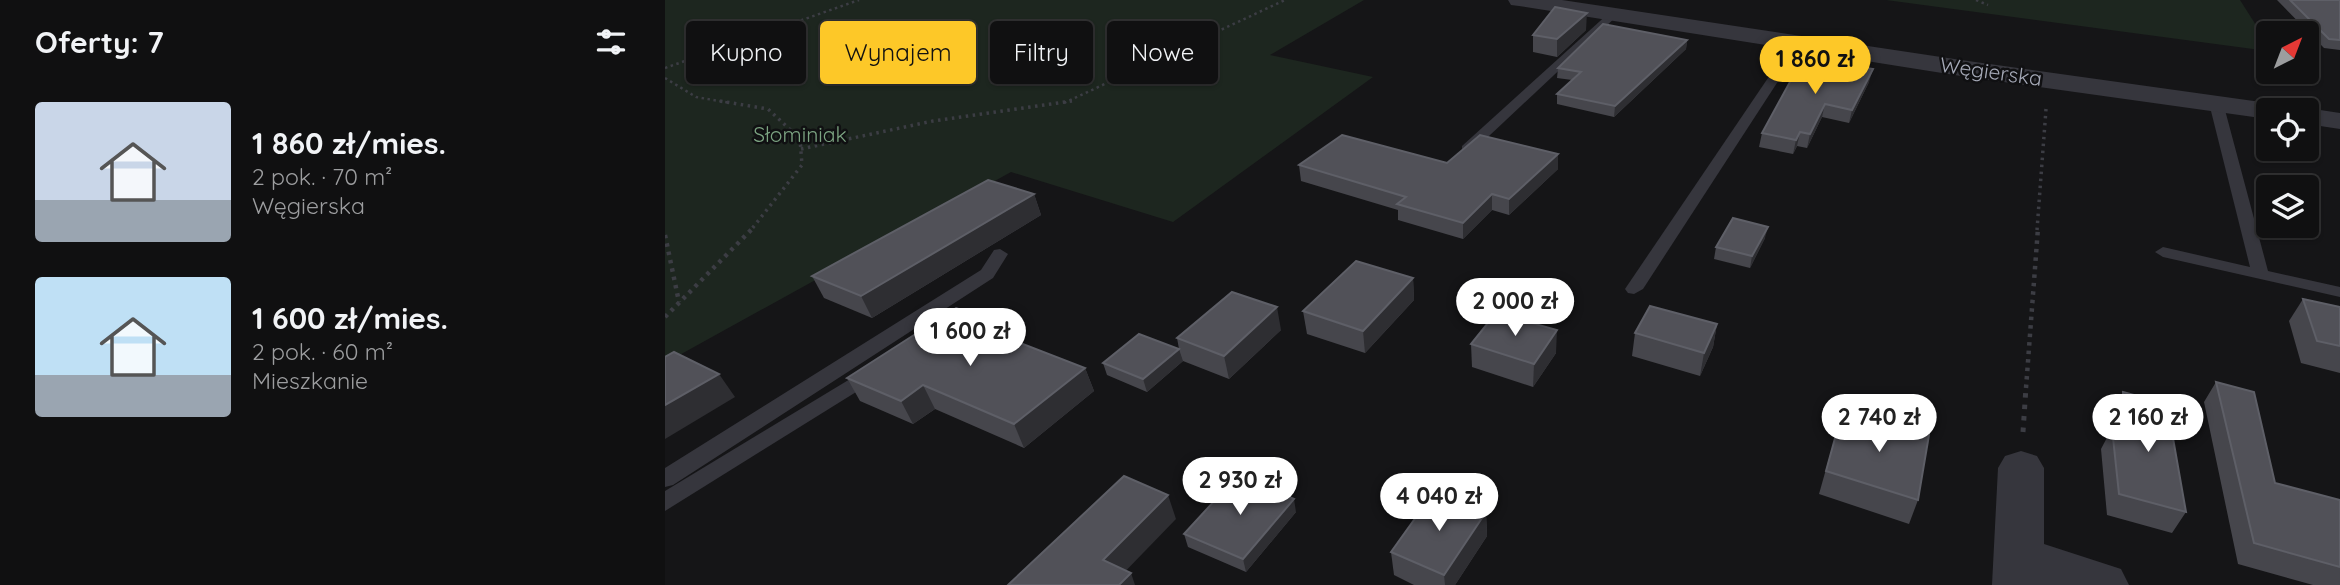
<!DOCTYPE html>
<html lang="pl">
<head>
<meta charset="utf-8">
<style>
  body { margin:0; font-family:Quicksand,sans-serif; background:#1e1e1f; color:#f1f3f6; height:100vh; display:flex; flex-direction:column; font-size:26px; white-space:nowrap }
  * { box-sizing:border-box; margin:0 }
  p { font-size:23px; color:#9c9d9f }
  .icon { flex:none; width:38px; height:38px; fill:none; stroke:currentColor; stroke-width:2; stroke-linecap:round; stroke-linejoin:round }
  .map { position:relative; flex:1; overflow:hidden }
  .sheet { display:flex; flex-direction:column; background:#101011; width:665px }
  .sheet>* { flex:none }
  .hud { position:absolute; left:21px; top:21px; width:665px; height:63px; display:flex; gap:14px }
  .needle { width:46px; rotate:42deg }
  .fabs { position:absolute; left:1591px; top:21px; display:grid; gap:14px }
  .fabs a { display:grid; place-items:center; width:63px; height:63px; border-radius:7px; background:#101011; box-shadow:0 2px 5px #0004,0 0 0 2px #303031; font-size:35px }
  .price { position:absolute; translate:-50% -60px; padding:0 16px; border-radius:24px; background:#fff; color:#222; font-size:23px; line-height:46px; filter:drop-shadow(0 2px 4px #0008) }
  .price::after { content:''; position:absolute; left:50%; top:42px; width:21px; height:16px; margin-left:-10px; background:inherit; clip-path:polygon(0 0,100% 0,50% 100%) }
  .price.on { background:#fdc828; color:#111 }
  ul { padding:0; list-style:none }
  li { display:flex; align-items:center; gap:21px; height:175px; padding:0 35px }
  li span { display:grid; place-items:center; flex:none; width:196px; height:140px; border-radius:7px; color:#555 }
  li>.icon { margin-inline-start:auto }
  span .icon { width:84px; height:84px; fill:#fffc; stroke-width:1 }
  li b { font-size:30px }
  h2 { display:flex; justify-content:space-between; align-items:center; height:84px; padding:0 35px; font-size:30px }
  .pill { padding:0 24px; border-radius:7px; background:#101011; box-shadow:0 2px 5px #0004,0 0 0 2px #303031; font-size:24px; line-height:63px }
  .pill.on { background:#fdc828; color:#111 }
  main { display:flex; flex:1; min-height:0 }
  .map>svg:first-child { display:block }
  .green { fill:#1d261f }
  .lines { fill:none; stroke-linecap:round; stroke-linejoin:round }
  .path-far3 { stroke:#3c3d44; stroke-width:2.5; stroke-dasharray:2.5 3.5; stroke-linecap:butt }
  .path-far2 { stroke:#3c3d44; stroke-width:3.5; stroke-dasharray:2.5 4.5; stroke-linecap:butt }
  .path-far1 { stroke:#3c3d44; stroke-width:4.5; stroke-dasharray:3.5 5; stroke-linecap:butt }
  .path { stroke:#3c3d44; stroke-width:5; stroke-dasharray:4.5 7; stroke-linecap:butt }
  .lane { fill:#36363d; fill-rule:evenodd }
  .street { fill:#36363d; fill-rule:evenodd }
  .wall { fill:#46464c }
  .shaded-wall { fill:#2e2e32 }
  .building { fill:#515158; stroke:#5e5f67; stroke-width:2 }
  .labels { text-anchor:middle; dominant-baseline:central; stroke-width:5; stroke-linejoin:round; paint-order:stroke }
  .far-street-label { font-size:21px; fill:#a6aab8; stroke:#101012 }
  .far-park-label { font-size:21px; fill:#7ca482; stroke:#101012 }
</style>
</head>
<body>
<main>
<section class="sheet">
<h2>Oferty: 7<svg class="icon" aria-label="filters" viewBox="0 0 24 24"><path d="M4 7h16M4 17h16"/><circle cx="9" cy="7" r="2"/><circle cx="15" cy="17" r="2"/></svg></h2>
<ul>
<li><span style="background:linear-gradient(#c9d6e8 70%,#9aa5b1 0)"><svg class="icon" aria-label="home" viewBox="0 0 24 24"><path d="M3 11l9-7 9 7M6 9v11h12V9"/></svg></span><div><b>1 860 zł/mies.</b><p>2 pok. · 70 m²</p><p>Węgierska</p></div></li>
<li><span style="background:linear-gradient(#bfe0f5 70%,#9aa5b1 0)"><svg class="icon" aria-label="home" viewBox="0 0 24 24"><path d="M3 11l9-7 9 7M6 9v11h12V9"/></svg></span><div><b>1 600 zł/mies.</b><p>2 pok. · 60 m²</p><p>Mieszkanie</p></div></li>
</ul>
</section>
<div class="map">
<svg width="1675" height="585" viewBox="0 0 1675 585">
  <rect width="100%" height="100%" fill="#151517"/>
  <g class="green">
    <polygon points="0,0 699,0 605,55 708,77 508,222 346,172 0,363"/>
    <polygon points="1221,0 1575,0 1603,44 1603,51"/>
  </g>
  <g class="lines">
    <g class="path-far3">
      <polyline points="1311,0 1323,5"/>
      <polyline points="0,68 194,0"/>
      <polyline points="0,78 31,97 66,103"/>
      <polyline points="399,103 620,0"/>
    </g>
    <g class="path-far2">
      <polyline points="55,101 103,109 135,139 137,165 86,230"/>
      <polyline points="136,149 268,121 407,101"/>
      <polyline points="1372,230 1381,109"/>
    </g>
    <g class="path-far1">
      <polyline points="0,235 14,302"/>
      <polyline points="0,317 88,228"/>
      <polyline points="1361,388 1373,228"/>
    </g>
    <polyline class="path" points="1358,432 1361,387"/>
    <g class="lane">
      <polygon points="945,12 954,14 807,152 797,152 797,146"/>
      <polygon points="1128,41 1138,43 978,289 969,294 963,293 960,289"/>
      <polygon points="1550,99 1555,100 1560,110 1603,271 1675,287 1675,297 1498,257 1490,252 1498,247 1585,267 1544,103"/>
      <polygon points="335,249 343,254 328,278 8,485 0,487 0,468 316,270 329,250"/>
      <polygon points="205,367 212,369 215,374 212,379 0,511 0,491"/>
    </g>
    <g class="street">
      <polygon points="843,0 897,0 1296,60 1603,103 1613,105 1616,110 1603,110 1603,119 1296,76 854,6 846,5"/>
      <polygon points="1642,108 1675,113 1675,129 1642,124 1642,110 1632,110"/>
      <polygon points="1356,451 1372,456 1379,468 1379,544 1456,569 1464,585 1327,585 1333,468 1340,456"/>
    </g>
  </g>
  <g class="wall">
    <polygon points="1612,0 1675,0 1675,50 1659,48"/>
    <polygon points="921,30 892,57 868,52 868,35"/>
    <polygon points="1022,40 1021,49 949,117 892,104 892,94 907,80 892,78 893,68"/>
    <polygon points="1204,82 1184,123 1157,117 1142,148 1132,146 1128,154 1094,147 1097,133"/>
    <polygon points="893,154 893,169 844,215 827,210 798,239 733,220 733,210 636,181 634,165 782,163"/>
    <polygon points="369,194 376,215 207,318 159,298 147,276"/>
    <polygon points="1100,238 1085,268 1049,259 1051,247"/>
    <polygon points="748,278 749,300 700,353 642,334 638,311"/>
    <polygon points="1638,299 1675,307 1675,373 1636,363 1624,321"/>
    <polygon points="1052,324 1048,347 1035,376 967,356 970,333"/>
    <polygon points="616,330 564,379 518,361 482,392 442,375 438,363 514,349 512,338"/>
    <polygon points="346,339 420,368 429,391 359,448 270,409 248,424 195,401 182,378"/>
    <polygon points="806,344 891,353 868,387 807,367"/>
    <polygon points="1551,382 1610,483 1675,500 1675,585 1648,585 1573,564 1539,402"/>
    <polygon points="1458,392 1521,512 1507,533 1442,515 1436,449 1447,428 1446,413"/>
    <polygon points="1178,409 1253,500 1244,524 1154,494"/>
    <polygon points="631,512 581,572 523,547 519,534"/>
    <polygon points="821,512 822,536 790,585 749,585 729,575 726,552"/>
  </g>
  <g class="shaded-wall">
    <polygon points="922,13 921,30 892,57 892,39"/>
    <polygon points="1022,40 1021,49 949,117 950,106"/>
    <polygon points="1208,69 1204,82 1184,123 1187,110"/>
    <polygon points="1160,104 1157,117 1142,148 1145,134"/>
    <polygon points="1135,132 1132,146 1128,154 1131,140"/>
    <polygon points="893,154 893,169 844,215 844,199"/>
    <polygon points="369,194 376,215 207,318 196,296"/>
    <polygon points="827,194 827,210 798,239 798,223"/>
    <polygon points="1103,227 1100,238 1085,268 1087,256"/>
    <polygon points="748,278 749,300 700,353 698,331"/>
    <polygon points="612,307 616,330 564,379 559,356"/>
    <polygon points="1052,324 1048,347 1035,376 1039,353"/>
    <polygon points="341,328 350,350 332,334"/>
    <polygon points="892,330 891,353 868,387 869,364"/>
    <polygon points="514,349 518,361 482,392 478,379"/>
    <polygon points="420,368 429,391 359,448 349,424"/>
    <polygon points="54,374 70,397 0,439 0,405"/>
    <polygon points="258,385 270,409 248,424 236,401"/>
    <polygon points="503,495 511,519 448,584 438,560"/>
    <polygon points="629,499 631,512 581,572 578,559"/>
    <polygon points="821,512 822,536 790,585 780,585 779,575"/>
    <polygon points="466,573 470,585 454,585"/>
  </g>
  <g class="building">
    <polygon points="1625,0 1675,0 1675,40 1664,39"/>
    <polygon points="890,7 922,13 892,39 868,35"/>
    <polygon points="938,24 1022,40 950,106 892,94 916,72 893,68"/>
    <polygon points="1138,58 1208,69 1187,110 1160,104 1145,134 1135,132 1131,140 1097,133"/>
    <polygon points="677,135 782,163 815,135 893,154 844,199 827,194 798,223 732,204 741,197 634,165"/>
    <polygon points="323,180 369,194 196,296 147,276"/>
    <polygon points="1068,218 1103,227 1087,256 1051,247"/>
    <polygon points="691,261 748,278 698,331 638,311"/>
    <polygon points="567,292 612,307 559,356 512,338"/>
    <polygon points="1638,299 1675,307 1675,346 1652,341"/>
    <polygon points="985,306 1052,324 1039,353 970,333"/>
    <polygon points="291,308 341,328 332,334 420,368 349,424 258,385 236,401 182,378"/>
    <polygon points="831,313 892,330 869,364 806,344"/>
    <polygon points="474,334 514,349 478,379 438,363"/>
    <polygon points="9,352 54,374 0,405 0,357"/>
    <polygon points="1551,382 1589,392 1610,483 1675,500 1675,567 1589,543"/>
    <polygon points="1458,392 1502,404 1521,512 1454,494 1447,428 1460,431"/>
    <polygon points="1178,409 1264,435 1253,500 1161,471"/>
    <polygon points="573,475 629,499 578,559 519,534"/>
    <polygon points="459,476 503,495 438,560 466,573 454,585 343,585"/>
    <polygon points="769,492 821,512 779,575 726,552"/>
  </g>
  <g class="labels">
    <g class="far-street-label">
      <text transform="translate(1326 71) rotate(8)">Węgierska</text>
    </g>
    <g class="far-park-label">
      <text x="135" y="134">Słominiak</text>
    </g>
  </g>
</svg>
<div class="fabs">
<a><svg class="needle" viewBox="-14 -14 28 28"><path d="M0-13l5 13h-10z" fill="#e53935"/><path d="M0 13l5-13h-10z" fill="#9c9d9f"/></svg></a>
<a><svg class="icon" aria-label="locate" viewBox="0 0 24 24"><circle cx="12" cy="12" r="6"/><path d="M12 2v4M12 18v4M2 12h4M18 12h4"/></svg></a>
<a><svg class="icon" aria-label="layers" viewBox="0 0 24 24"><path d="M12 4l9 5-9 5-9-5zM3 14l9 5 9-5"/></svg></a>
</div>
<b class="price on" style="left:1150px;top:96px">1 860 zł</b>
<b class="price" style="left:850px;top:338px">2 000 zł</b>
<b class="price" style="left:305px;top:368px">1 600 zł</b>
<b class="price" style="left:1214px;top:454px">2 740 zł</b>
<b class="price" style="left:1483px;top:454px">2 160 zł</b>
<b class="price" style="left:575px;top:517px">2 930 zł</b>
<b class="price" style="left:774px;top:533px">4 040 zł</b>
<div class="hud">
<a class="pill">Kupno</a>
<a class="pill on">Wynajem</a>
<a class="pill">Filtry</a>
<a class="pill">Nowe</a>
</div>
</div>
</main>
</body>
</html>
